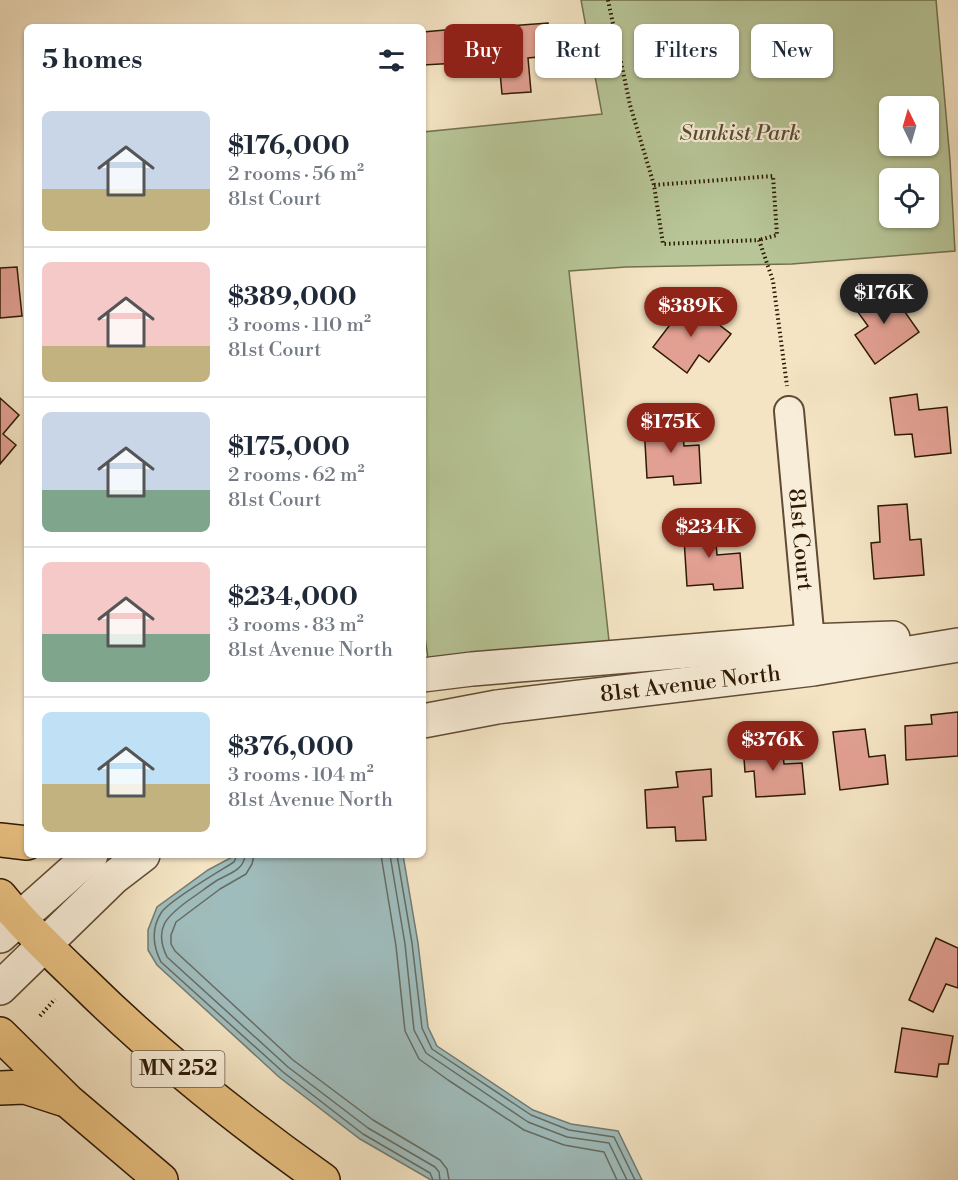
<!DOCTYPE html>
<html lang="en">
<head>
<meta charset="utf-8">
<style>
  body { margin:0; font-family:"Libre Bodoni",serif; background:#f2f2f3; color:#1f2937; height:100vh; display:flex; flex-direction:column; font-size:22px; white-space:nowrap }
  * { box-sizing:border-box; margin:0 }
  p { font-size:20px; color:#747a83 }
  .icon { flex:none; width:33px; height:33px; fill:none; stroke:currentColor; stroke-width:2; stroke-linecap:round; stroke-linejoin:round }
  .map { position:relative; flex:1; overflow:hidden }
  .sheet { position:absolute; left:24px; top:24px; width:402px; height:834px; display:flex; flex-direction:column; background:#fff; border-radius:9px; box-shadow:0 2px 4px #0004 }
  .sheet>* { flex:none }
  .banner { position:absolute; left:444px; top:24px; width:423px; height:54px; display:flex; gap:12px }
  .needle { width:39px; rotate:355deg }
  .buttons { position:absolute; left:879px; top:96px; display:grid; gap:12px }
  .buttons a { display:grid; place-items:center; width:60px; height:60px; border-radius:9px; background:#fff; box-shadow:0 2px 4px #0004; font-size:30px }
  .price { position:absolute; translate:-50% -51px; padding:0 14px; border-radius:21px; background:#8f2418; color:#fff; font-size:20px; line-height:39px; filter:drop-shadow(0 2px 3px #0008) }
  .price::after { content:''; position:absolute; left:50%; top:36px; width:18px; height:14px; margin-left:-9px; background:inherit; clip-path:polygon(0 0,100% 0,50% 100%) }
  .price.active { background:#222; color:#fff }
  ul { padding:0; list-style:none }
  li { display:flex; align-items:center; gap:18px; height:150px; padding:0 18px }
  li+li { border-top:2px solid #e0e1e3 }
  li span { display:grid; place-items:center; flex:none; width:168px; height:120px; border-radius:9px; color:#555 }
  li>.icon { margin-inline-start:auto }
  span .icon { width:72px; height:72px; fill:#fffc; stroke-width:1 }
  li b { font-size:26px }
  h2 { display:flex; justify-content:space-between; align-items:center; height:72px; padding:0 18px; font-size:26px }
  .tag { padding:0 21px; border-radius:9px; background:#fff; box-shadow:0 2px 4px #0004; font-size:21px; line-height:54px }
  .tag.active { background:#8f2418; color:#fff }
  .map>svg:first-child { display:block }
  .green { fill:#b7c597; stroke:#72704e; stroke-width:1.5; fill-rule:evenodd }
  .water { fill:#9fbcbc; stroke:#727b72; stroke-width:1.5 }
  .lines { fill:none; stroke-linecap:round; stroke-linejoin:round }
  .shore { stroke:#666b60; stroke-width:1.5 }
  .building { fill:#e2a092; stroke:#2e1a04; stroke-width:1.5 }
  .minor-casing { stroke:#604c34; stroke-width:32 }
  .tertiary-casing { stroke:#604c34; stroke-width:36 }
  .trunk-casing { stroke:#2e1a04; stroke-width:36 }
  .path { stroke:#2e1a04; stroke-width:4; stroke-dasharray:1.5 3; stroke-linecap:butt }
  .minor { stroke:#f8edd8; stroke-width:28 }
  .tertiary { stroke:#f8edd8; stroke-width:33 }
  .trunk { stroke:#eac282; stroke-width:33 }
  .labels { text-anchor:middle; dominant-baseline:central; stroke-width:4.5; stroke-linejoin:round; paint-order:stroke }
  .shield { fill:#f8edd8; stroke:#6b5944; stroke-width:1.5 }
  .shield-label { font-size:21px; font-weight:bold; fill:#2e1a04 }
  .park-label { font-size:22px; font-style:italic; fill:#574d30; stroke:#f8edd8 }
  .street-label { font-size:22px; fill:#2e1a04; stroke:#f8edd8 }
</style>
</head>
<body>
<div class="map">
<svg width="958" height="1180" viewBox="0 0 958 1180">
  <rect width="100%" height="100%" fill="#f4e4c3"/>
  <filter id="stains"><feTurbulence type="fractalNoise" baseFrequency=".00333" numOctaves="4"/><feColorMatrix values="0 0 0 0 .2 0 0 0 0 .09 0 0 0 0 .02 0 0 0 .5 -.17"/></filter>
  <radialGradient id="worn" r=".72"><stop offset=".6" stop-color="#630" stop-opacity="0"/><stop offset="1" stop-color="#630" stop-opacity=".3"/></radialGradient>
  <path class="green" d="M581,0H936L950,160L955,251L792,264L626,267L569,271L610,650L429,666L423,622V132L602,114ZM890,106H928V146H890ZM890,178H928V218H890Z"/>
  <polygon class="water" points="236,855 403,855 418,943 428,1027 437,1046 533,1110 571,1124 618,1131 642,1180 431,1180 360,1139 279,1077 157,965 148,950 148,930 157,907 208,870"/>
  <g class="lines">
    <g class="shore">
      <path d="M237,855L234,862C220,871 168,901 161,913C151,929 153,946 161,962L283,1072L363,1134L430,1173L433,1180"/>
      <path d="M245,855C244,871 227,874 216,881C207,887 198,894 189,900C167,916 153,928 167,957L288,1067L368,1128L435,1167L439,1172L440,1180"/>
      <polyline points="254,855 252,864 246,874 220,889 176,922 171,935 171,944 175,951 293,1060 373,1120 440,1160 447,1169 449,1180"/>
      <polyline points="381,855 396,946 405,1031 419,1059 448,1080 524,1130 564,1145 604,1152 617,1180"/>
      <polyline points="390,855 405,944 414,1030 426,1053 528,1122 567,1137 609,1143 627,1180"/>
      <polyline points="397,855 412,943 422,1028 432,1049 531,1115 569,1130 614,1137 635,1180"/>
    </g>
  </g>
  <g class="building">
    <polygon points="548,23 549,56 528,58 531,92 502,94 499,61 469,63 466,29"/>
    <polygon points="456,29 458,63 423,65 423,32"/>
    <polygon points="17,267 22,316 0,318 0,268"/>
    <polygon points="886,285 919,332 875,364 855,335 868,326 855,308"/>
    <polygon points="688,301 731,334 709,362 699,355 687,373 653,347"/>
    <polygon points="917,394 919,410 947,407 951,453 915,457 912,434 895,435 890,398"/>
    <polygon points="0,398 19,415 3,434 16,445 0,464"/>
    <polygon points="682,422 684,446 699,445 701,483 674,485 673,476 647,478 644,425"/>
    <polygon points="907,504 910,540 921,539 924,575 874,579 871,543 880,542 878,506"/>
    <polygon points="714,520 717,555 740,553 743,588 714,590 713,584 687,586 683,523"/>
    <polygon points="958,712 958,756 906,760 905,726 932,724 931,715"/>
    <polygon points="865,729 869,757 885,755 888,784 840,790 833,732"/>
    <polygon points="771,742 773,754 783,753 784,764 802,763 805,794 756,797 754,771 745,772 743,745"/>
    <polygon points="711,769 712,796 703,797 706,840 676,841 675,827 647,828 645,790 678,787 676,772"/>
    <polygon points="936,938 958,948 958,988 946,984 933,1012 909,1000"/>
    <polygon points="902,1028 953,1036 948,1064 939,1064 937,1077 895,1072"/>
  </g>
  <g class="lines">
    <g class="minor-casing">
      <g id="minor">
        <path id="s1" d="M789,411L812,664"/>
      </g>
    </g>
    <g class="tertiary-casing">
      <g id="tertiary">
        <polyline points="423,675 472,669 810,641 893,638"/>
        <path id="s2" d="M423,721L497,707L813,669L958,645"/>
        <polyline points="0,936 91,855"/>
        <polyline points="0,988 113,878 143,855"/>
      </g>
    </g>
    <g class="trunk-casing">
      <g id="trunk">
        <polyline points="0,840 27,843"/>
        <path d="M0,896C25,927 54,954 83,982C157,1055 238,1120 323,1180"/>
        <polyline points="0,1034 68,1101 161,1180"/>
        <polyline points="0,1088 25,1087 62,1099"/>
      </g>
    </g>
    <g class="path">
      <polyline points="608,0 630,105 654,185 663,244 759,240 773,281 787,386"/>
      <polyline points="654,185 773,176 777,235 759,240"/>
      <polyline points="40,1016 55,999"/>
    </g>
    <use href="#minor" class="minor"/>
    <use href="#tertiary" class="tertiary"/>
    <use href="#trunk" class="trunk"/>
  </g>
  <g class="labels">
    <rect class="shield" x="131.5" y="1051" width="93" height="36" rx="4.5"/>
    <g class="shield-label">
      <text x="178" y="1069">MN 252</text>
    </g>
    <g class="park-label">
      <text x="740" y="133">Sunkist Park</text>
    </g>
    <g class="street-label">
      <text stroke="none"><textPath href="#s1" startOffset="129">81st Court</textPath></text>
      <text stroke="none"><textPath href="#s2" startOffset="270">81st Avenue North</textPath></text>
    </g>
  </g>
  <rect width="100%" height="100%" filter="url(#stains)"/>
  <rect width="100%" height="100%" fill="url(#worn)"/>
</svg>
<div class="buttons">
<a><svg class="needle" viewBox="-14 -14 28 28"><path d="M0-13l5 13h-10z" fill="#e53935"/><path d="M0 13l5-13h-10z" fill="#747a83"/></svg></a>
<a><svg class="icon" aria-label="locate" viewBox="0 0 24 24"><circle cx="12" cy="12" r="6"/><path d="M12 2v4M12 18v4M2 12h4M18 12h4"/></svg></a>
</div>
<b class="price active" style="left:884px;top:325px">$176K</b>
<b class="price" style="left:691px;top:338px">$389K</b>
<b class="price" style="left:671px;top:454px">$175K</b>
<b class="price" style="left:709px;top:559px">$234K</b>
<b class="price" style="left:773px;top:772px">$376K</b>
<div class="banner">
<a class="tag active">Buy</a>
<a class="tag">Rent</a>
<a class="tag">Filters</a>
<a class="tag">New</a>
</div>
<section class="sheet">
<h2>5 homes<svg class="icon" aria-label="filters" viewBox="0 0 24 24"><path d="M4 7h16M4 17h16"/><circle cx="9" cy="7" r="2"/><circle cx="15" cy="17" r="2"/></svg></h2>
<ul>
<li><span style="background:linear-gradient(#c9d6e8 65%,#c2b280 0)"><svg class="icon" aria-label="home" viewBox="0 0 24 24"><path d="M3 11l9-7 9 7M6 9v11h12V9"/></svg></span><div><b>$176,000</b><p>2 rooms · 56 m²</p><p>81st Court</p></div></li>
<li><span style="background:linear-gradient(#f6c9c9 70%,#c2b280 0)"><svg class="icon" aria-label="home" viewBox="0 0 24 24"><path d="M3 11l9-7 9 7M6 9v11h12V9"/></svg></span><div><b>$389,000</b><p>3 rooms · 110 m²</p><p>81st Court</p></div></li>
<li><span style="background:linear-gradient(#c9d6e8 65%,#7fa58c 0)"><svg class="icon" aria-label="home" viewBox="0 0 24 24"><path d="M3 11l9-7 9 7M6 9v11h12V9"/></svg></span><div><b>$175,000</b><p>2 rooms · 62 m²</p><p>81st Court</p></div></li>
<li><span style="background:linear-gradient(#f6c9c9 60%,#7fa58c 0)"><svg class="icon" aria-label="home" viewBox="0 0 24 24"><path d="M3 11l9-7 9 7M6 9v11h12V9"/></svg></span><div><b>$234,000</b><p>3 rooms · 83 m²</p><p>81st Avenue North</p></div></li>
<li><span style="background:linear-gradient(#bfe0f5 60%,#c2b280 0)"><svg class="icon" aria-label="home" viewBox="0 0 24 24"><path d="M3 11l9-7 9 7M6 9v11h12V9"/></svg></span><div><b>$376,000</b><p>3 rooms · 104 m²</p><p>81st Avenue North</p></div></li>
</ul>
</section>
</div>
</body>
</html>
